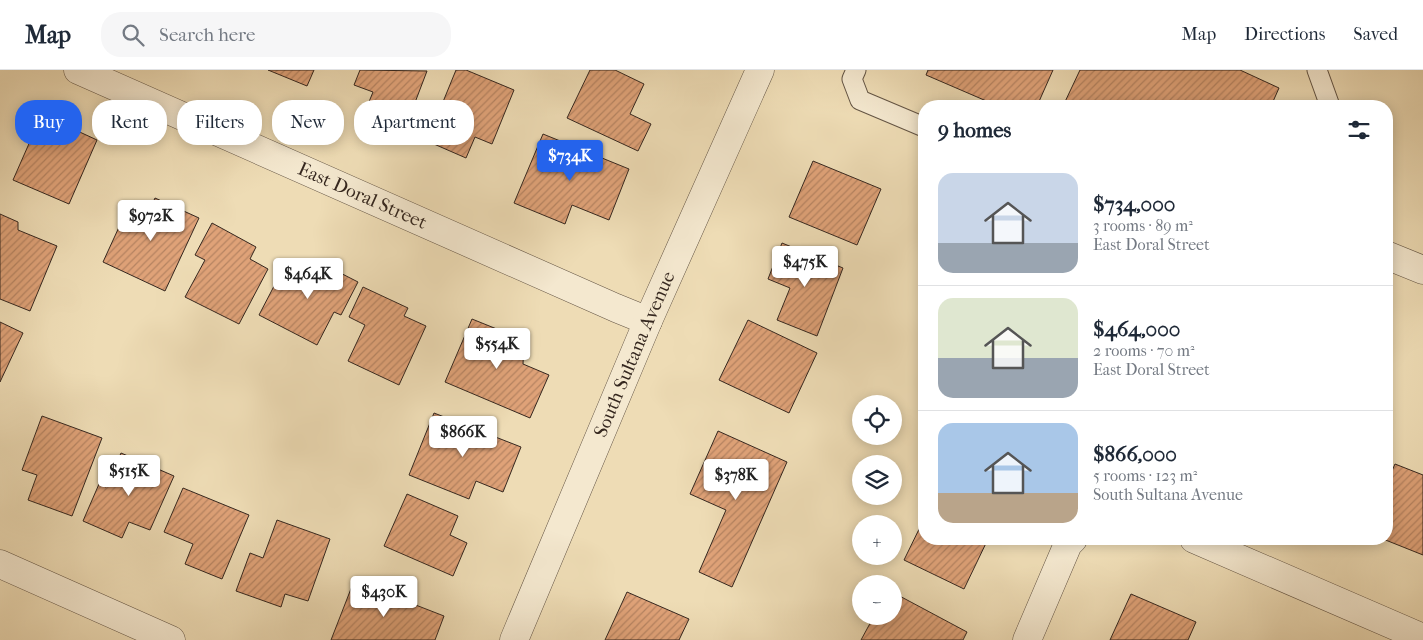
<!DOCTYPE html>
<html lang="en">
<head>
<meta charset="utf-8">
<style>
  body { margin:0; font-family:"IM FELL French Canon",serif; background:#f6f6f7; color:#1f2937; height:100vh; display:flex; flex-direction:column; font-size:19px; white-space:nowrap }
  * { box-sizing:border-box; margin:0 }
  p { font-size:16px; color:#747a83 }
  .icon { flex:none; width:28px; height:28px; fill:none; stroke:currentColor; stroke-width:2; stroke-linecap:round; stroke-linejoin:round }
  .map { position:relative; flex:1; overflow:hidden }
  .details { position:absolute; left:918px; top:30px; width:475px; height:445px; display:flex; flex-direction:column; background:#fff; border-radius:20px; box-shadow:0 2px 12px #0003 }
  .details>* { flex:none }
  .banner { position:absolute; left:15px; top:30px; width:475px; height:45px; display:flex; gap:10px }
  .tools { position:absolute; left:852px; top:325px; display:grid; gap:10px }
  .tools a { display:grid; place-items:center; width:50px; height:50px; border-radius:50%; background:#fff; box-shadow:0 2px 12px #0003; font-size:25px }
  .price { position:absolute; translate:-50% -42px; padding:0 11px; border-radius:5px; background:#fff; color:#222; font-size:16px; line-height:32px; filter:drop-shadow(0 1px 2px #0008) }
  .price::after { content:''; position:absolute; left:50%; top:30px; width:15px; height:11px; margin-left:-8px; background:inherit; clip-path:polygon(0 0,100% 0,50% 100%) }
  .price.on { background:#2563eb; color:#fff }
  ul { padding:0; list-style:none }
  li { display:flex; align-items:center; gap:15px; height:125px; padding:0 20px }
  li+li { border-top:1px solid #e0e1e3 }
  li span { display:grid; place-items:center; flex:none; width:140px; height:100px; border-radius:15px; color:#555 }
  li>.icon { margin-inline-start:auto }
  span .icon { width:60px; height:60px; fill:#fffc; stroke-width:1 }
  li b { font-size:21px }
  h2 { display:flex; justify-content:space-between; align-items:center; height:60px; padding:0 20px; font-size:21px }
  .pill { padding:0 18px; border-radius:20px; background:#fff; box-shadow:0 2px 12px #0003; font-size:18px; line-height:45px }
  .pill.on { background:#2563eb; color:#fff }
  header { display:flex; align-items:center; gap:30px; box-sizing:border-box; height:70px; padding:0 25px; background:#fff; border-bottom:1px solid #e0e1e3 }
  header strong { font-size:24px }
  nav { display:flex; gap:28px; margin-inline-start:auto; font-size:18px }
  .search { width:350px; height:45px; background:#f6f6f7; display:flex; align-items:center; gap:12px; box-sizing:border-box; padding:0 18px; border-radius:20px; color:#747a83; font-size:19px }
  .map>svg:first-child { display:block }
  .building { fill:url(#building-hatch); stroke:#35271f }
  .lines { fill:none; stroke-linecap:round; stroke-linejoin:round }
  .service-casing { stroke:#635444; stroke-width:21 }
  .minor-casing { stroke:#635444; stroke-width:29 }
  .service { stroke:#f4e8cf; stroke-width:19 }
  .minor { stroke:#f4e8cf; stroke-width:28 }
  .labels { text-anchor:middle; dominant-baseline:central; stroke-width:4.5; stroke-linejoin:round; paint-order:stroke }
  .street-label { font-size:19px; fill:#35271f; stroke:#f4e8cf }
</style>
</head>
<body>
<header>
<strong>Map</strong>
<div class="search"><svg class="icon" aria-label="search" viewBox="0 0 24 24"><circle cx="10" cy="10" r="6"/><path d="M15 15l6 6"/></svg>Search here</div>
<nav><a>Map</a><a>Directions</a><a>Saved</a></nav>
</header>
<div class="map">
<svg width="1423" height="570" viewBox="0 0 1423 570">
  <defs>
    <pattern id="building-hatch" width="6" height="6" patternUnits="userSpaceOnUse" patternTransform="scale(1.25)"><rect width="6" height="6" fill="#dfa278"/><path d="M-1 1l2-2M0 6l6-6M5 7l2-2" fill="none" stroke="#b68462"/></pattern>
  </defs>
  <rect width="100%" height="100%" fill="#eedcb5"/>
  <filter id="stains"><feTurbulence type="fractalNoise" baseFrequency=".004" numOctaves="4"/><feColorMatrix values="0 0 0 0 .2 0 0 0 0 .09 0 0 0 0 .02 0 0 0 .5 -.17"/></filter>
  <radialGradient id="worn" r=".72"><stop offset=".6" stop-color="#630" stop-opacity="0"/><stop offset="1" stop-color="#630" stop-opacity=".3"/></radialGradient>
  <g class="building">
    <polygon points="268,0 314,0 307,16"/>
    <polygon points="360,0 427,1 403,64 362,49 373,22 354,15"/>
    <polygon points="456,0 466,0 514,20 492,74 475,67 466,88 427,71"/>
    <polygon points="590,0 615,0 644,14 630,44 651,54 638,81 567,48"/>
    <polygon points="928,0 1053,0 1037,36 998,36 926,5"/>
    <polygon points="1080,0 1240,0 1279,18 1271,36 1063,36"/>
    <polygon points="58,52 97,70 69,134 13,110 35,60 52,67"/>
    <polygon points="543,64 629,99 609,150 572,135 565,154 514,133"/>
    <polygon points="813,91 881,119 857,175 789,147"/>
    <polygon points="155,128 199,148 165,221 103,192 131,131 150,139"/>
    <polygon points="0,144 18,152 18,160 57,176 30,241 0,229"/>
    <polygon points="212,153 256,177 250,189 268,199 239,254 185,227 205,190 195,185"/>
    <polygon points="782,173 843,198 817,266 777,250 790,218 768,209"/>
    <polygon points="315,190 358,212 341,245 334,242 317,275 259,245 285,195 307,207"/>
    <polygon points="363,217 408,238 404,246 426,256 399,315 348,291 365,255 349,247"/>
    <polygon points="472,249 524,270 523,294 549,305 530,348 445,312"/>
    <polygon points="748,250 817,283 789,343 719,310"/>
    <polygon points="0,252 23,263 0,312"/>
    <polygon points="434,343 521,377 503,422 476,411 469,429 409,405"/>
    <polygon points="42,346 102,368 72,446 28,430 37,405 22,400"/>
    <polygon points="718,361 787,392 732,517 699,502 726,440 690,424"/>
    <polygon points="121,383 174,406 150,460 129,452 122,468 83,451 99,414 106,417"/>
    <polygon points="1395,394 1423,405 1423,485 1383,469 1386,469 1386,414"/>
    <polygon points="183,418 249,445 222,509 185,494 193,474 164,462"/>
    <polygon points="407,424 458,446 450,465 467,473 453,506 384,476"/>
    <polygon points="924,449 924,469 988,469 964,519 904,490"/>
    <polygon points="277,450 330,469 308,531 285,524 281,537 236,521 250,483 263,488"/>
    <polygon points="354,511 444,546 435,570 331,570"/>
    <polygon points="627,522 689,549 679,570 605,570"/>
    <polygon points="894,523 967,562 963,570 861,570 874,546 894,546"/>
    <polygon points="1131,524 1196,552 1188,570 1110,570"/>
  </g>
  <g class="lines">
    <g class="service-casing">
      <g id="service">
        <polyline points="856,0 852,9 860,30 924,57"/>
        <polyline points="1317,0 1330,36"/>
      </g>
    </g>
    <g class="minor-casing">
      <g id="minor">
        <path id="s1" d="M78,0L616,238L648,251"/>
        <polyline points="1386,185 1423,200"/>
        <polyline points="1194,469 1423,568"/>
        <polyline points="0,494 171,570"/>
        <path id="s2" d="M514,570L648,251L760,0"/>
        <polyline points="1027,570 1068,474 1073,469"/>
      </g>
    </g>
    <use href="#service" class="service"/>
    <use href="#minor" class="minor"/>
  </g>
  <g class="labels">
    <g class="street-label">
      <text stroke="none"><textPath href="#s1" startOffset="311">East Doral Street</textPath></text>
      <text stroke="none"><textPath href="#s2" startOffset="310">South Sultana Avenue</textPath></text>
    </g>
  </g>
  <rect width="100%" height="100%" filter="url(#stains)"/>
  <rect width="100%" height="100%" fill="url(#worn)"/>
</svg>
<div class="tools">
<a><svg class="icon" aria-label="locate" viewBox="0 0 24 24"><circle cx="12" cy="12" r="6"/><path d="M12 2v4M12 18v4M2 12h4M18 12h4"/></svg></a>
<a><svg class="icon" aria-label="layers" viewBox="0 0 24 24"><path d="M12 4l9 5-9 5-9-5zM3 14l9 5 9-5"/></svg></a>
<a>+</a>
<a>−</a>
</div>
<b class="price on" style="left:570px;top:112px">$734K</b>
<b class="price" style="left:151px;top:172px">$972K</b>
<b class="price" style="left:805px;top:218px">$475K</b>
<b class="price" style="left:308px;top:230px">$464K</b>
<b class="price" style="left:497px;top:300px">$554K</b>
<b class="price" style="left:463px;top:388px">$866K</b>
<b class="price" style="left:129px;top:427px">$515K</b>
<b class="price" style="left:736px;top:431px">$378K</b>
<b class="price" style="left:384px;top:548px">$430K</b>
<div class="banner">
<a class="pill on">Buy</a>
<a class="pill">Rent</a>
<a class="pill">Filters</a>
<a class="pill">New</a>
<a class="pill">Apartment</a>
</div>
<section class="details">
<h2>9 homes<svg class="icon" aria-label="filters" viewBox="0 0 24 24"><path d="M4 7h16M4 17h16"/><circle cx="9" cy="7" r="2"/><circle cx="15" cy="17" r="2"/></svg></h2>
<ul>
<li><span style="background:linear-gradient(#c9d6e8 70%,#9aa5b1 0)"><svg class="icon" aria-label="home" viewBox="0 0 24 24"><path d="M3 11l9-7 9 7M6 9v11h12V9"/></svg></span><div><b>$734,000</b><p>3 rooms · 89 m²</p><p>East Doral Street</p></div></li>
<li><span style="background:linear-gradient(#dfe7d0 60%,#9aa5b1 0)"><svg class="icon" aria-label="home" viewBox="0 0 24 24"><path d="M3 11l9-7 9 7M6 9v11h12V9"/></svg></span><div><b>$464,000</b><p>2 rooms · 70 m²</p><p>East Doral Street</p></div></li>
<li><span style="background:linear-gradient(#a9c7e8 70%,#b9a48a 0)"><svg class="icon" aria-label="home" viewBox="0 0 24 24"><path d="M3 11l9-7 9 7M6 9v11h12V9"/></svg></span><div><b>$866,000</b><p>5 rooms · 123 m²</p><p>South Sultana Avenue</p></div></li>
</ul>
</section>
</div>
</body>
</html>
